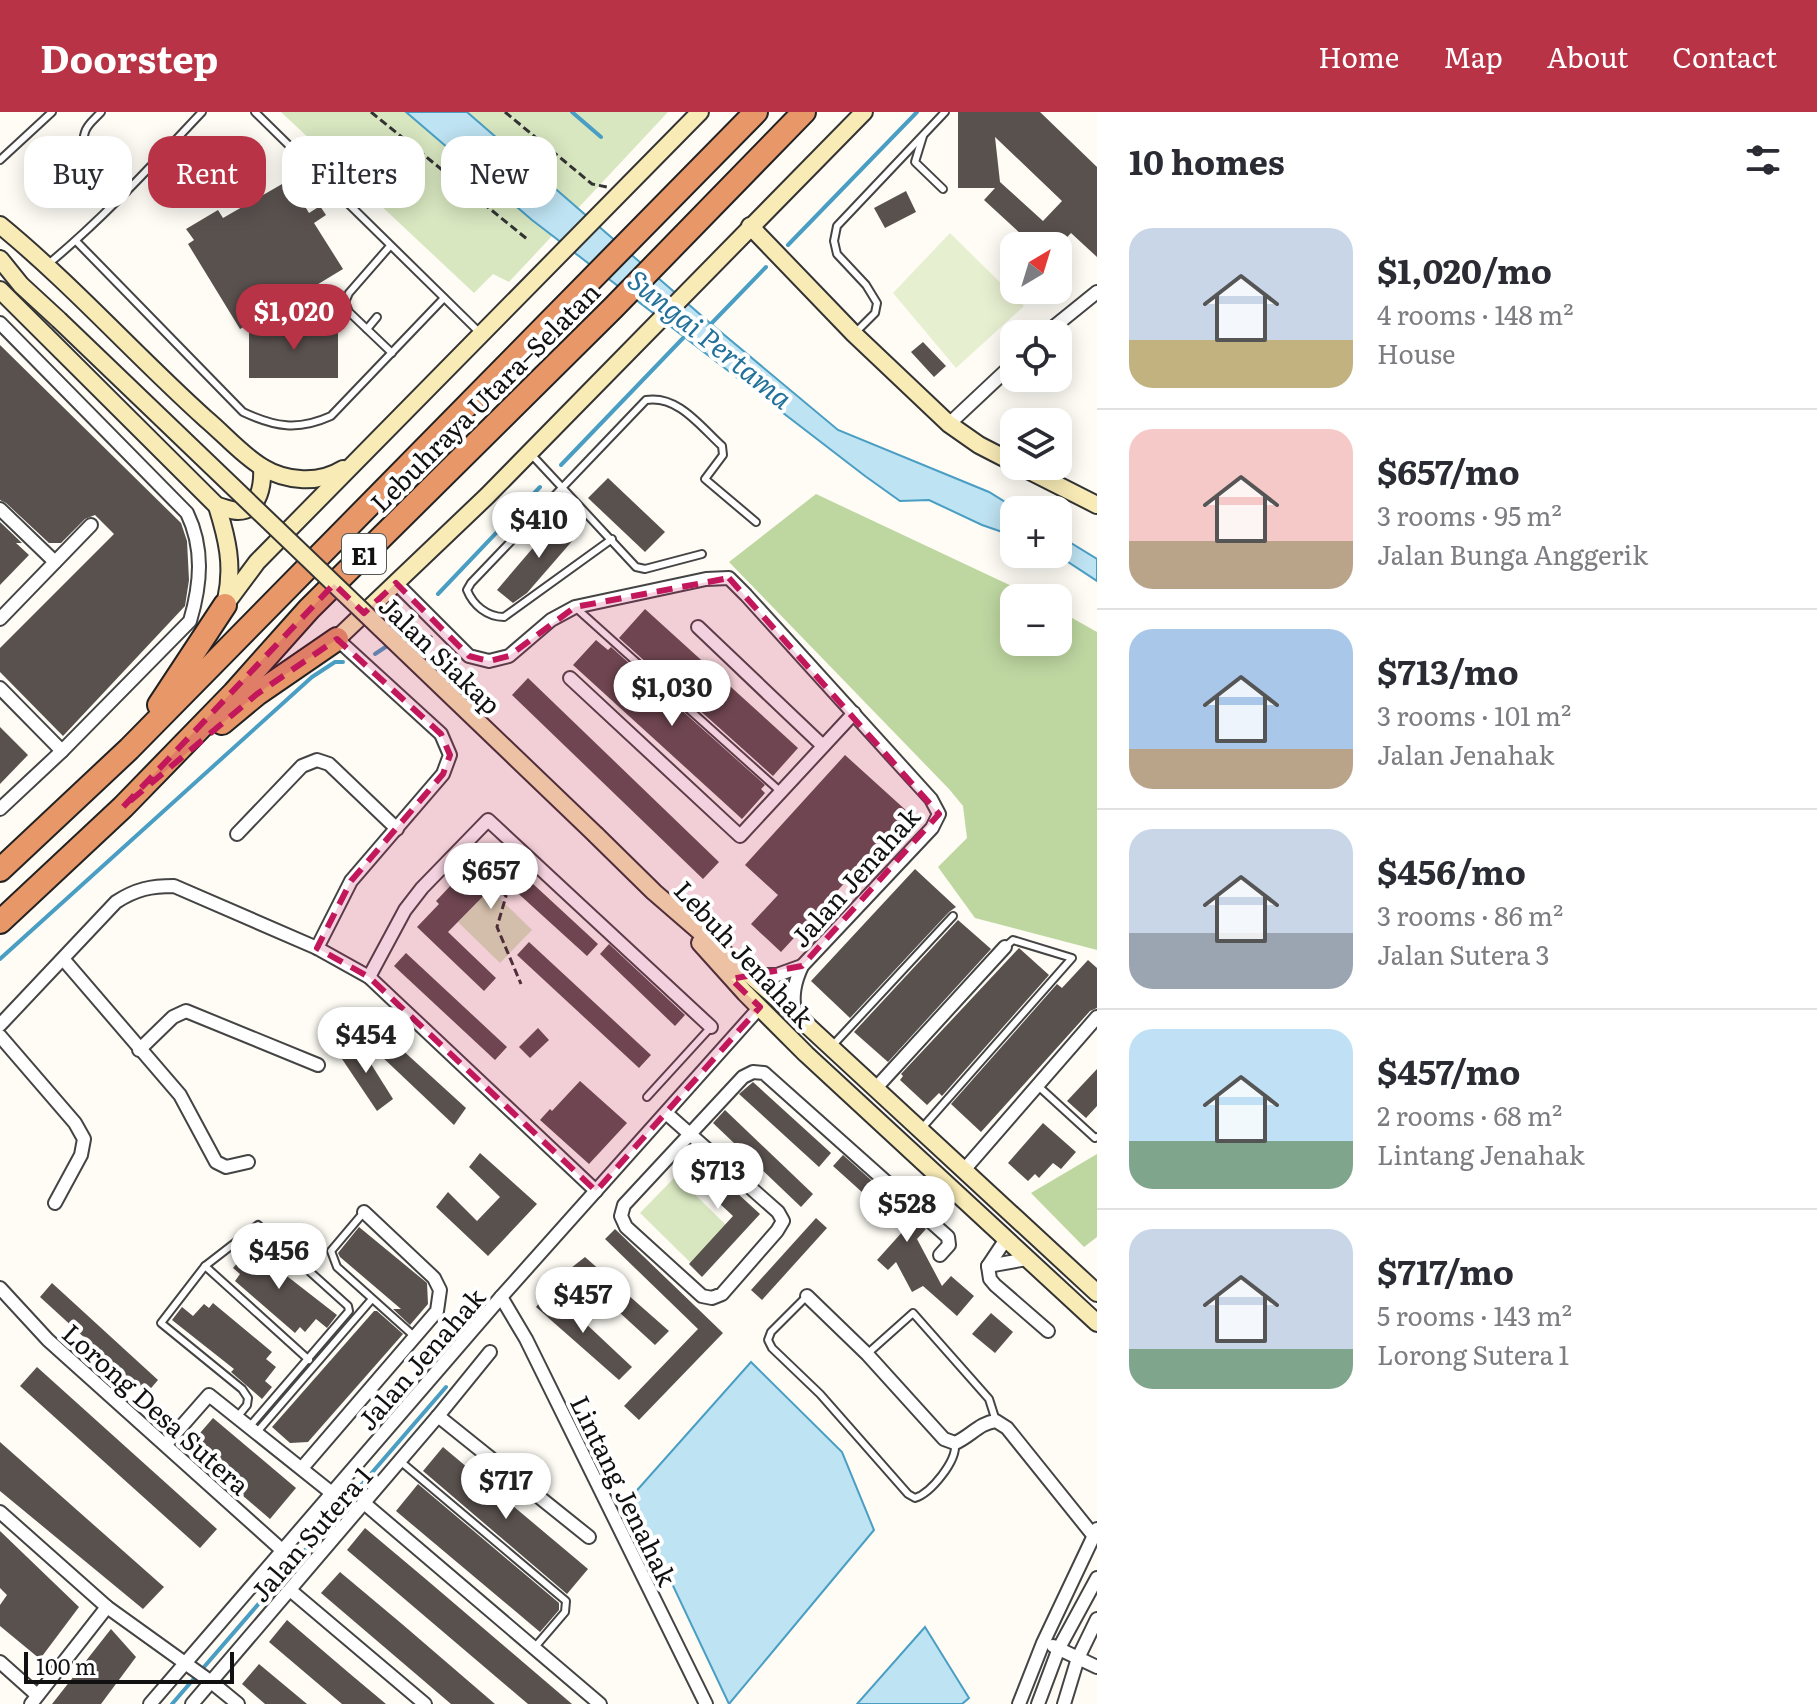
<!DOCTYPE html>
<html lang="en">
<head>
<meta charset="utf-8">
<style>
  body { margin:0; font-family:Literata,serif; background:#f7f7f7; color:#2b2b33; height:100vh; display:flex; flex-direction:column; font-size:30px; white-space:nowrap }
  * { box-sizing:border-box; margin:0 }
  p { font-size:26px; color:#7c7c81 }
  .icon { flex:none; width:44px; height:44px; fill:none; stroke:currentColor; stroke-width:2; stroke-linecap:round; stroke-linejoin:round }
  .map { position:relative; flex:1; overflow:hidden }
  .sheet { display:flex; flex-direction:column; background:#fff; width:720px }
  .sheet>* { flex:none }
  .guide { position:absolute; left:24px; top:24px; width:760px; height:72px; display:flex; gap:16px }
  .needle { width:52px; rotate:38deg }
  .buttons { position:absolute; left:1000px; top:120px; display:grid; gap:16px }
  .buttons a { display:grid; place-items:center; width:72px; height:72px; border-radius:16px; background:#fff; box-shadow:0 4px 20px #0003; font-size:40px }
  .scale { position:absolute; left:24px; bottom:20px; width:210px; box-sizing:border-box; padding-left:8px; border:4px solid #111; border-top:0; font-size:22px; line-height:28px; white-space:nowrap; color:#111; -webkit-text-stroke:6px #fff; paint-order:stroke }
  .price { position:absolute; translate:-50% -68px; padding:0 18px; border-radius:28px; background:#fff; color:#222; font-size:26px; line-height:52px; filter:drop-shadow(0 2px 4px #0008) }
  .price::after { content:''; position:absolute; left:50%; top:48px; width:24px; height:18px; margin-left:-12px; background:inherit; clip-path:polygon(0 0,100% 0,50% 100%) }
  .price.current { background:#b73345; color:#fff }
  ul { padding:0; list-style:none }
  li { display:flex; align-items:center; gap:24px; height:200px; padding:0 32px }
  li+li { border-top:2px solid #e1e1e2 }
  li span { display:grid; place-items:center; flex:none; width:224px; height:160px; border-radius:24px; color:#555 }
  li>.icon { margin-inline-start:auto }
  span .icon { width:96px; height:96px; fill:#fffc; stroke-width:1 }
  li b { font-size:34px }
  h2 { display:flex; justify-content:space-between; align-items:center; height:96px; padding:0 32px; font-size:34px }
  .tag { padding:0 28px; border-radius:24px; background:#fff; box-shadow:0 4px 20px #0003; font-size:28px; line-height:72px }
  .tag.current { background:#b73345; color:#fff }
  header { display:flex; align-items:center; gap:48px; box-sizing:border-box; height:112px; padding:0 40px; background:#b73345; color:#fff }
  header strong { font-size:38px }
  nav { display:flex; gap:44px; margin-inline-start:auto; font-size:28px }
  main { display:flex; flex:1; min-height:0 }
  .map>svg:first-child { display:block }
  .green { fill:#d8e7c0 }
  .forest { fill:#bed7a1 }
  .pitch { fill:#e7efd1 }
  .water { fill:#bee3f2; stroke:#4a9ec3; stroke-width:2 }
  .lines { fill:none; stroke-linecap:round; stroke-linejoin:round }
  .stream { stroke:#4a9ec3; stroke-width:4 }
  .building { fill:#59514e; fill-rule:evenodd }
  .lane-casing { stroke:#444; stroke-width:10 }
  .street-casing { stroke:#444; stroke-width:16 }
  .secondary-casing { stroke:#333; stroke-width:20 }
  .highway-casing { stroke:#222; stroke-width:26 }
  .path { stroke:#333; stroke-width:3; stroke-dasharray:8 4; stroke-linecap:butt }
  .lane { stroke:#fff; stroke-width:6 }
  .street { stroke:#fff; stroke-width:12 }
  .secondary { stroke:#f8ebb6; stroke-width:16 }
  .highway { stroke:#e89769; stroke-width:22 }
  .secondary-bridge-casing { stroke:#333; stroke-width:20; stroke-linecap:butt }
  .secondary-bridge { stroke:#f8ebb6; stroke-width:16 }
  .marked { fill:#c2185b; fill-opacity:0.2; stroke:#c2185b; stroke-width:6; stroke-dasharray:16 10; stroke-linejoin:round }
  .labels { text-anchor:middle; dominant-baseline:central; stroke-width:8; stroke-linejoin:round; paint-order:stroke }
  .shield { fill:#fff; stroke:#585858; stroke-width:2 }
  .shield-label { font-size:24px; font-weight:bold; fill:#111 }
  .street-label { font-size:26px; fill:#111; stroke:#fff }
  .water-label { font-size:28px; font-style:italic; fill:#23719a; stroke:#fff }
</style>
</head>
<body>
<header>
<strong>Doorstep</strong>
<nav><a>Home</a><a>Map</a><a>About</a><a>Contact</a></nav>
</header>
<main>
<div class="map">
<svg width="1097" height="1592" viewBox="0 0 1097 1592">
  <rect width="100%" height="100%" fill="#fefcf5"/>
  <g class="green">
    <polygon points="281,0 668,0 509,170 493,162 474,181"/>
    <polygon points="490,777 532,818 500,851 458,810"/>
    <polygon points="676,1064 729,1116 693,1153 640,1101"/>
  </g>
  <g class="forest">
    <polygon points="816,382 1037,486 1014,486 1014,530 1058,530 1058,498 1097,520 1097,838 975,806 938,755 967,726 963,694 949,677 729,450"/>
    <polygon points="1097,1042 1097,1125 1084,1135 1031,1081"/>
  </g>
  <polygon class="pitch" points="950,121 1024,194 956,256 893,181"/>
  <g class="water">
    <polygon points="406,0 467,0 710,211 838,318 989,380 1018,398 1014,398 1014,424 982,413 929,388 900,389 865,364 532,108"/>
    <polygon points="1058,423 1097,447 1097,469 1056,442"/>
    <polygon points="751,1250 842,1340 874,1418 729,1592 631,1385"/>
    <polygon points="925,1515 969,1586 962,1592 857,1592"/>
  </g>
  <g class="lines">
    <g class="stream">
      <polyline points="572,0 601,25"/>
      <polyline points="788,133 917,0"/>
      <polyline points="708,215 766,155"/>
      <polyline points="561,353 687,222"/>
      <polyline points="438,482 540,375"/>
      <polyline points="396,526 413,508"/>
      <polyline points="375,542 390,532"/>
      <polyline points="0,847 312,565 335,550 343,550"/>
      <polyline points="172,1592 446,1275"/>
    </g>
  </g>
  <g class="building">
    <path d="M958,0H1040L1097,55V145L1071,121L1059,134H1034L984,88L995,76H958ZM995,25L1062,89L1043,109L1000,70Z"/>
    <polygon points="289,68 309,101 320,94 326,103 314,111 343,157 249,214 249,212 240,217 188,132 194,128 186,117 218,98 223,106"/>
    <polygon points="906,79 916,100 885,116 874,96"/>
    <rect x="249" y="215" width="89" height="51"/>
    <polygon points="923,230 946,254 934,265 911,240"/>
    <polygon points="0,233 181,411 187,429 189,468 185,494 63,624 0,560 0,536 114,422 95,403 85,407 61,431 49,431 6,391 0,388"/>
    <polygon points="608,366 665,420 645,440 588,386"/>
    <polygon points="561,403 580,420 527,481 513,491 497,478"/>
    <polygon points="0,410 22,431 16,431 29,443 0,473"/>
    <polygon points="645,497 798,636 773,664 619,526"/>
    <polygon points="596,528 608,538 611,535 765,673 761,677 765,681 742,707 573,553"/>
    <polygon points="528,566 719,750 703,767 512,583"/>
    <polygon points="0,615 28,643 0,672"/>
    <polygon points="845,643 909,701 781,840 751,812 778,783 745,753"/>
    <polygon points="490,732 598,832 587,844 501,766 448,820 496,866 484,879 417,815 439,792 436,789"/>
    <polygon points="915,757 956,795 949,800 850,906 811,869"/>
    <polygon points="958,808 991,837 888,950 854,920"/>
    <polygon points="529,830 651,943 639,956 517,843"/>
    <polygon points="609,832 685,903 675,914 600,842"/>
    <polygon points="1019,836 1049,863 942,984 939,981 927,993 900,968 903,964 901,962"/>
    <polygon points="406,841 507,935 495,948 394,854"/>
    <polygon points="1088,848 1097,856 1097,896 1090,899 981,1020 951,992 1057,872 1062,876"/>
    <polygon points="376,914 466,996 454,1013 361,925"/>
    <polygon points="538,916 549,928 530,946 519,935"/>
    <polygon points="356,928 393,987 377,999 338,941"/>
    <polygon points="1097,957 1097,994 1086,1006 1067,989"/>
    <polygon points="580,969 627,1011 589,1052 540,1008 550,997 552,999"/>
    <polygon points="753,970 831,1041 819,1055 739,982"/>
    <polygon points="725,998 813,1082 801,1095 713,1011"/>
    <polygon points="1043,1011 1076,1040 1061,1057 1053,1051 1039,1066 1035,1062 1028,1069 1008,1051"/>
    <polygon points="689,1037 760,1102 702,1165 689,1152 733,1104 676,1051"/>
    <polygon points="480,1041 537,1092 488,1144 436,1095 448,1080 477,1109 500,1085 469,1055"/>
    <polygon points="843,1043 926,1117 917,1127 942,1174 951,1164 974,1184 957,1204 923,1174 912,1180 896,1150 888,1158 877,1148 904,1118 833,1054"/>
    <polygon points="816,1106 827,1116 762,1188 751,1178"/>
    <polygon points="359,1115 427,1171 428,1192 410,1213 393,1197 401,1197 340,1145 338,1141"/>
    <polygon points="615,1117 723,1221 639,1308 624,1294 698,1217 605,1127"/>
    <polygon points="250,1127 278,1151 274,1154 337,1203 327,1216 316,1207 305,1220 300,1215 295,1221 235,1169 240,1162 233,1156 244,1143 237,1137"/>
    <polygon points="585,1145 669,1219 655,1233 571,1156"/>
    <polygon points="52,1171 158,1268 146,1282 40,1185"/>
    <polygon points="550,1178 632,1255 619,1268 536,1195"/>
    <polygon points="213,1191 272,1240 266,1247 276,1255 265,1269 272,1275 262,1287 231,1260 234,1257 172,1208 182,1195 193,1204 204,1192 209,1196"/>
    <polygon points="374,1199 377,1199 403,1222 308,1330 290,1331 272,1315"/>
    <polygon points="991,1201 1013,1220 995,1241 972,1222"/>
    <polygon points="37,1255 217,1417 200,1436 20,1274"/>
    <polygon points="213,1306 296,1376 270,1407 187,1336"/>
    <polygon points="0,1330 164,1475 143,1497 0,1379"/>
    <polygon points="443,1335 588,1457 567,1482 423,1359"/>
    <polygon points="418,1372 559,1491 559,1498 540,1520 396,1399"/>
    <polygon points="365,1416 428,1469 572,1592 528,1592 347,1438"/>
    <polygon points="0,1419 79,1495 40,1547 0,1514 0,1493 7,1483 0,1476"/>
    <polygon points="340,1460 402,1512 495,1592 451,1592 321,1481"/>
    <polygon points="287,1508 349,1561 386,1592 342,1592 269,1530"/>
    <polygon points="111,1517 136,1545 101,1592 52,1592"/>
    <polygon points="259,1552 307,1592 265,1592 242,1572"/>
  </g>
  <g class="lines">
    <g class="lane-casing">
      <g id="lane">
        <path d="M101,0C96,6 87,12 85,20C76,45 112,65 127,79"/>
        <polyline points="255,0 481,222"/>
        <polyline points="923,24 915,50 943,77"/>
        <polyline points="0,48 52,0"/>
        <path d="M76,129L243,300C275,315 298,319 331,304L444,186"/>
        <polyline points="390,134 349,181 345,190 349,200 392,241"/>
        <path d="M47,153C103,107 152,53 202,0"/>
        <polyline points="367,217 377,205"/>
        <polyline points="856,220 875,201 877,191 866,173 837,142 834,129 837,114 945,0"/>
        <polyline points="530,341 636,455 645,457 702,442"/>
        <path d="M612,427L504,505C487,505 473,493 467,478L471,471L646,288C678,283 700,314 722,334L723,343L705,367L756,410"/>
        <polyline points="575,495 781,680"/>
        <polyline points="833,933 953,804"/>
        <polyline points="1037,973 1095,1026 1097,1025"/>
        <polyline points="647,985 711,915"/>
        <polyline points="922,1016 1072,846 1013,828 1005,835"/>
        <polyline points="364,1100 331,1139 337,1155 414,1224"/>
        <polyline points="205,1154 309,1248"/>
        <path d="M807,1184L771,1220L768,1228L772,1236L820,1282L908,1382L915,1386C931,1381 957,1349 955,1332"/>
        <polyline points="867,1242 913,1201 989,1287 996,1309"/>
        <polyline points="238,1304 247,1293 248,1286 242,1277 161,1211 205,1154 258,1113 348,1194 349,1199 250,1314"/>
        <polyline points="257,1320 372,1187"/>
        <polyline points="400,1349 566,1489 565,1500 535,1535"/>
      </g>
    </g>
    <g class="street-casing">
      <g id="street">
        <path d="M0,211L187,401C204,436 201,472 190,509L62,639L0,697"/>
        <polyline points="1045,222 1097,180"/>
        <polyline points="949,312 1014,251"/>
        <polyline points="0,397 55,450"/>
        <path d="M396,471L469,544L489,549L509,544L551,508L575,495L706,467L729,466L746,483L931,687L939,702L932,716L802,854C794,871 792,884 795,902"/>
        <polyline points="0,507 91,413"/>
        <polyline points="698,515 823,634"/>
        <polyline points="570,566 740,724 854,601"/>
        <polyline points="0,576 62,639"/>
        <polyline points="237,722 302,654 317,648 329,652 397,717"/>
        <polyline points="317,836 351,769 443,662 450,643 441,622 337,527"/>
        <polyline points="64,848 180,983 216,1050 226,1055 248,1050"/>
        <polyline points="750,863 777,863 802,854"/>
        <polyline points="369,865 405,798 422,776 488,708 711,915"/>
        <path d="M0,913L116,790C136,777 151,774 174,774L317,836L369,865L596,1079"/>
        <polyline points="0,924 75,1011 84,1027 81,1043 55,1091"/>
        <polyline points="139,938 173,905 186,899 318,953"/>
        <polyline points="875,977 1005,835"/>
        <polyline points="666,1001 778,1100 783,1109 777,1119 722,1182 712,1186 702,1184 626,1115 621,1104 624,1093 743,965 753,960 764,961 948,1125 949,1133 940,1143"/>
        <polyline points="964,1058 1097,905"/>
        <polyline points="1006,1127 988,1154 990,1167 995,1173 1048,1219"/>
        <polyline points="988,1154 1027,1147"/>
        <polyline points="0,1176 48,1228 283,1439"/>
        <path d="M807,1184L867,1242L944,1327L955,1331C971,1324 979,1311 996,1309L1007,1316L1093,1423"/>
        <polyline points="501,1185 526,1227 706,1592"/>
        <polyline points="438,1304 589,1425"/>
        <polyline points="166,1332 209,1283 333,1382"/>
        <polyline points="302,1356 437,1199 440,1178 434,1166 364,1100"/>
        <polyline points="364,1391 600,1592"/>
        <polyline points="0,1400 107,1495 210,1569 238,1592"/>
        <polyline points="290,1478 425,1592"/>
        <polyline points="1053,1534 1097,1555"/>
        <polyline points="0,1550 37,1583"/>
        <polyline points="31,1592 107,1495"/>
        <polyline points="150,1592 501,1185 760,895"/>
        <polyline points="192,1592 438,1304 490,1240"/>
        <polyline points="1019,1592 1043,1531 1097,1417"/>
        <polyline points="1038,1592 1059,1536 1097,1466"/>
        <polyline points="1064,1592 1078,1546 1097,1507"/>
      </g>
    </g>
    <g class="secondary-casing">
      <g id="secondary">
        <path d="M0,113C73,173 136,244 206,307C224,322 242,343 262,355C287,370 319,372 343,357"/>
        <polyline points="750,114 854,222 949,312 979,333 1014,351"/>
        <polyline points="0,147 21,173 59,208"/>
        <path d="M0,178L217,394C227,426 234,454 226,488"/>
        <polyline points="1020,354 1097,393"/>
        <path d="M217,394C223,395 231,399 238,399C260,399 263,371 262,355"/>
        <polyline points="225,493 257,450 700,0"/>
        <polyline points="337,527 487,384 864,0"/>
        <polyline points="596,723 654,780 795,902 1097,1181"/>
        <polyline points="700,831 745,881 806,942 1097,1211"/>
      </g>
    </g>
    <g class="highway-casing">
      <g id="highway">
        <polyline points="159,593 225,493"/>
        <polyline points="222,611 257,582 337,527"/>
        <polyline points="0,758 129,637 756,0"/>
        <polyline points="0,810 123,695 234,581 309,497 613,196 804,0"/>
      </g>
    </g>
    <g class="path">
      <polyline points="371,0 527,127"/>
      <polyline points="505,0 592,72 607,75"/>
      <polyline points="420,535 432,524"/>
      <polyline points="467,746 506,784 497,815 521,872"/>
    </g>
    <use href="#lane" class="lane"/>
    <use href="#street" class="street"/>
    <use href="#secondary" class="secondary"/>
    <use href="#highway" class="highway"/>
    <g class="secondary-bridge-casing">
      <polyline id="secondary-bridge" points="59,208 596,723"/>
    </g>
    <use href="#secondary-bridge" class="secondary-bridge"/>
  </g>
  <path class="marked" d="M729,466L939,702L802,854L731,867L760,895L596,1079L369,865L317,836L351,769L443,662L450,643L441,622L337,527L257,582L123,695L334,472L364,501L396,471L469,544L489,549L509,544L575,495Z"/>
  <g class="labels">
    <rect class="shield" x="342" y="422" width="44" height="40" rx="6"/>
    <g class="shield-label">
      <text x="364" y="442">E1</text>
    </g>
    <g class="street-label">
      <text transform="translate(484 284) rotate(-45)">Lebuhraya Utara–Selatan</text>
      <text transform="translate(441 542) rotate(44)">Jalan Siakap</text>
      <text transform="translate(854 764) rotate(-48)">Jalan Jenahak</text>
      <text transform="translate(745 841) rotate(47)">Lebuh Jenahak</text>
      <text transform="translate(420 1246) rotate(-49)">Jalan Jenahak</text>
      <text transform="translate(157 1296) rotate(42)">Lorong Desa Sutera</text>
      <text transform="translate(625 1378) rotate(64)">Lintang Jenahak</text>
      <text transform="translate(310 1421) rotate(-49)">Jalan Sutera 1</text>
    </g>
    <g class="water-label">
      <text transform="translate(711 226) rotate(39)">Sungai Pertama</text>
    </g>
  </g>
</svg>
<div class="buttons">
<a><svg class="needle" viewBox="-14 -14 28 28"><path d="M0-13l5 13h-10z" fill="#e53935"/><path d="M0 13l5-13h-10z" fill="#7c7c81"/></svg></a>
<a><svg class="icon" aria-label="locate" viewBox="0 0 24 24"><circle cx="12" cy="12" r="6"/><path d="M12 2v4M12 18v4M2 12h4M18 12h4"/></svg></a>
<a><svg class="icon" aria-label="layers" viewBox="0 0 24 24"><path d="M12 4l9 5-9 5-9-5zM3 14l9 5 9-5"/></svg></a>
<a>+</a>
<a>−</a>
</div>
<div class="scale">100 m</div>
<b class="price current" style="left:294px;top:240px">$1,020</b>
<b class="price" style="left:539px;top:448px">$410</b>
<b class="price" style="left:672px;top:616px">$1,030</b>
<b class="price" style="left:491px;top:799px">$657</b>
<b class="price" style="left:366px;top:963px">$454</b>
<b class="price" style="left:718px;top:1099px">$713</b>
<b class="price" style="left:907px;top:1132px">$528</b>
<b class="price" style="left:279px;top:1179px">$456</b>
<b class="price" style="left:583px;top:1223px">$457</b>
<b class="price" style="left:506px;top:1409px">$717</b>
<div class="guide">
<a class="tag">Buy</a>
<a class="tag current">Rent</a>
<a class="tag">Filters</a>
<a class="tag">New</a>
</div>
</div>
<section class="sheet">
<h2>10 homes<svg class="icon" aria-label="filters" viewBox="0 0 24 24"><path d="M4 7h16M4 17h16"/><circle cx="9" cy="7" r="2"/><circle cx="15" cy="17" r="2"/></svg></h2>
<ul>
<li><span style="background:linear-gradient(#c9d6e8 70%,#c2b280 0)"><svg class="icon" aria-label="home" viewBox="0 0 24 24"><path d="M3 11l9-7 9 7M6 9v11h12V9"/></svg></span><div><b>$1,020/mo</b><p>4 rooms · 148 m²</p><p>House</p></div></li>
<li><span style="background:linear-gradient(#f6c9c9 70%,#b9a48a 0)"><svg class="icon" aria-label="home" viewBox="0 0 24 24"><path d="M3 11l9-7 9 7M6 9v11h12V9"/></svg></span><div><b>$657/mo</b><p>3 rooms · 95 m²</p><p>Jalan Bunga Anggerik</p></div></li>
<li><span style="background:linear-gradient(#a9c7e8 75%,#b9a48a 0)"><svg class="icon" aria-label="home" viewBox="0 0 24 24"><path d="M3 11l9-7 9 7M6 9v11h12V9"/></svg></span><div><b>$713/mo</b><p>3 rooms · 101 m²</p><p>Jalan Jenahak</p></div></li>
<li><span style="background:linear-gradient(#c9d6e8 65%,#9aa5b1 0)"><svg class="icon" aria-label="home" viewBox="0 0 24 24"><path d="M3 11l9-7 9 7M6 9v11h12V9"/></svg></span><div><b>$456/mo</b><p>3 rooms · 86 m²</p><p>Jalan Sutera 3</p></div></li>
<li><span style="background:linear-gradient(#bfe0f5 70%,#7fa58c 0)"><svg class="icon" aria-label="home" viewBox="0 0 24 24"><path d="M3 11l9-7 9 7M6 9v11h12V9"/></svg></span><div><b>$457/mo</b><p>2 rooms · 68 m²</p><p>Lintang Jenahak</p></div></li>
<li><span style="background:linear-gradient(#c9d6e8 75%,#7fa58c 0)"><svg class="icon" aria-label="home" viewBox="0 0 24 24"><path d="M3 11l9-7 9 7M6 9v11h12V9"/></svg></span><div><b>$717/mo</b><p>5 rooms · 143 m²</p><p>Lorong Sutera 1</p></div></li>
</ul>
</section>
</main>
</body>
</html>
